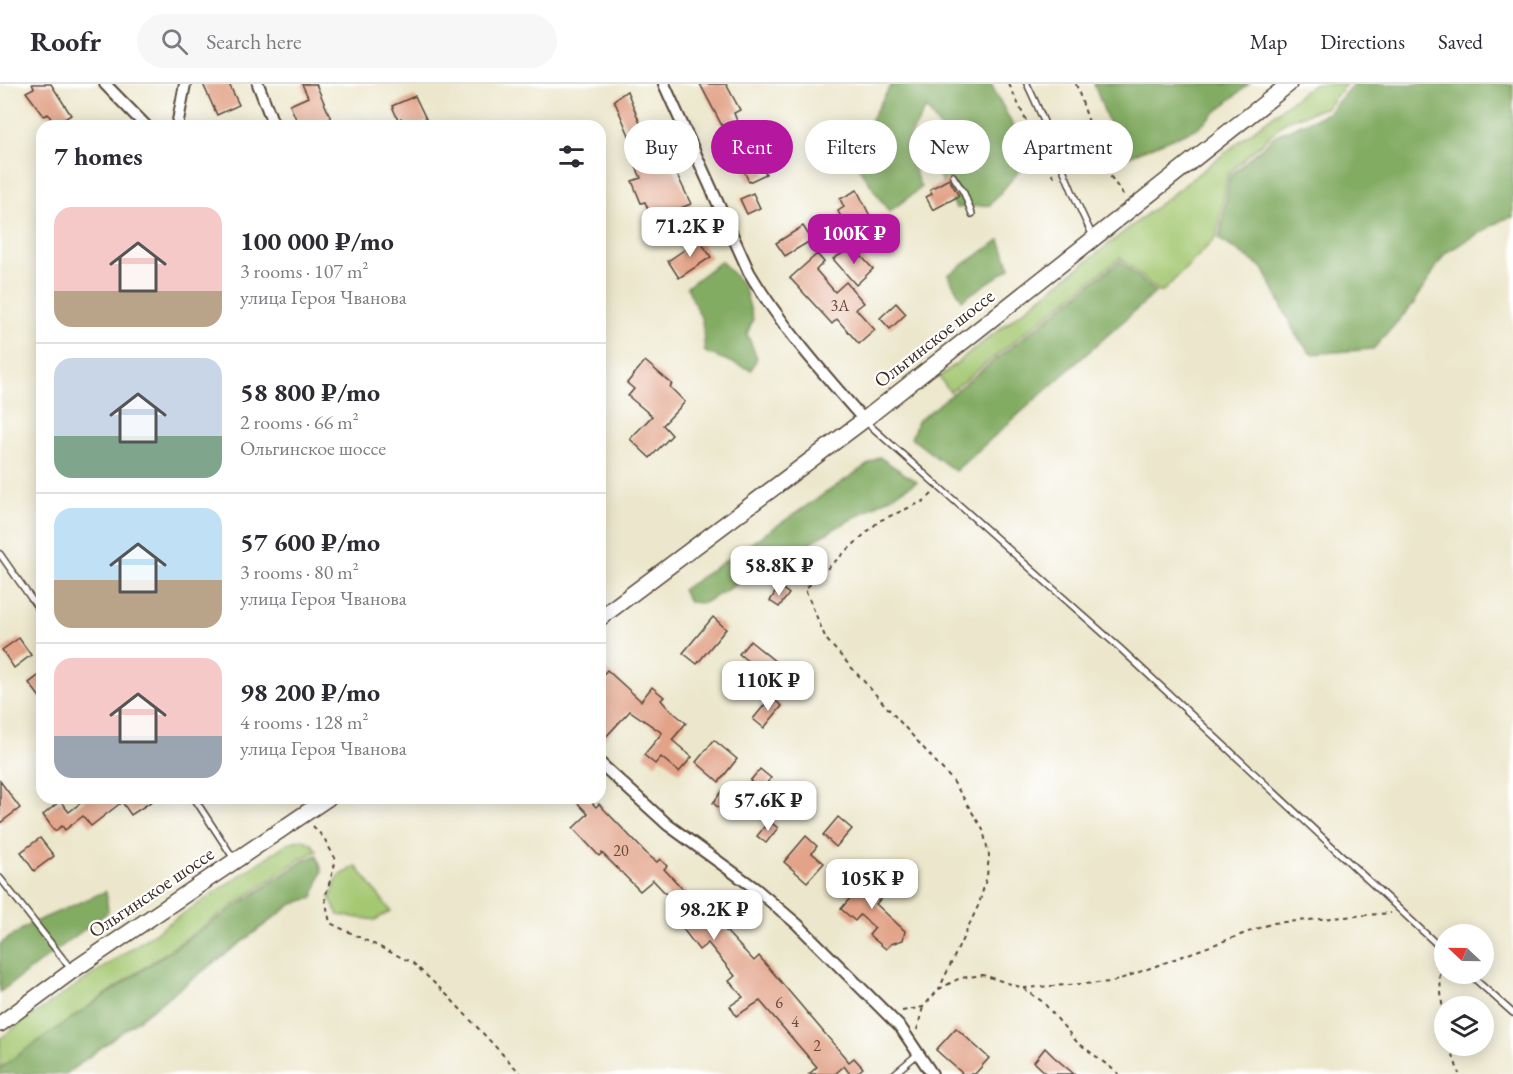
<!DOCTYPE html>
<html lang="en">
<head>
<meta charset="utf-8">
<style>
  body { margin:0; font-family:"EB Garamond",serif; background:#f7f7f7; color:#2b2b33; height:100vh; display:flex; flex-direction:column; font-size:22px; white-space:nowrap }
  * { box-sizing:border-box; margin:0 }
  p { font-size:20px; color:#7c7c81 }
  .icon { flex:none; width:33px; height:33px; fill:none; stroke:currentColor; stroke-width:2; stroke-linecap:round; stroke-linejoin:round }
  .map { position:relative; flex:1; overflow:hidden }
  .details { position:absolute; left:36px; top:36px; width:570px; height:684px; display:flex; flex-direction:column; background:#fff; border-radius:18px; box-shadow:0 3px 15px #0003 }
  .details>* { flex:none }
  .hud { position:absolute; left:624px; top:36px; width:570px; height:54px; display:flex; gap:12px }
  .needle { width:39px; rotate:292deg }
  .tools { position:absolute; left:1434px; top:840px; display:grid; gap:12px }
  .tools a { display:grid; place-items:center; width:60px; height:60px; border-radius:50%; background:#fff; box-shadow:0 3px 15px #0003; font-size:30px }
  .price { position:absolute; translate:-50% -51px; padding:0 14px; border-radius:12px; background:#fff; color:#222; font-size:20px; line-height:39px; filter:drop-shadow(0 2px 3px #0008) }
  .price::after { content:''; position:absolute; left:50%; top:36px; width:18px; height:14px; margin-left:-9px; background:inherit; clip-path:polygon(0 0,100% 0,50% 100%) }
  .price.current { background:#b5179e; color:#fff }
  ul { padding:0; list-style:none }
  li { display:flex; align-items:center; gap:18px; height:150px; padding:0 18px }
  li+li { border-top:2px solid #e1e1e2 }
  li span { display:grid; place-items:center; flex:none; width:168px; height:120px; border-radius:18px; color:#555 }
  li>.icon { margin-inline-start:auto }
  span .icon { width:72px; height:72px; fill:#fffc; stroke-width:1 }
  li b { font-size:26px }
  h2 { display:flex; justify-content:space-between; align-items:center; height:72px; padding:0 18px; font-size:26px }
  .chip { padding:0 21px; border-radius:27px; background:#fff; box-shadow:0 3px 15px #0003; font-size:21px; line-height:54px }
  .chip.current { background:#b5179e; color:#fff }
  header { display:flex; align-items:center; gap:36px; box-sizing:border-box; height:84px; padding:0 30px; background:#fff; border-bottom:2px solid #e1e1e2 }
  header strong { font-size:28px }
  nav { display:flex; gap:33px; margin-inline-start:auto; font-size:21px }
  .search { width:420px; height:54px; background:#f7f7f7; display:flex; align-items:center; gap:15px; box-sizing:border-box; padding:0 21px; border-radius:33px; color:#7c7c81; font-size:22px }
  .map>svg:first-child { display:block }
  .green { fill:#a4c771; stroke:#707848; stroke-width:1.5 }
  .forest { fill:#83ac63; stroke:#5f6b40; stroke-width:1.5 }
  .building { fill:#e2a388 }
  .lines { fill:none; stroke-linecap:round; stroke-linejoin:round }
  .lane-casing { stroke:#564638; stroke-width:8 }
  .street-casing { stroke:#564638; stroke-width:14 }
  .secondary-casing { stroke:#564638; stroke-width:18 }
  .path { stroke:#564638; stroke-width:2; stroke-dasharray:4.5 4.5; stroke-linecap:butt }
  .lane { stroke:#fff; stroke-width:5 }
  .street { stroke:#fff; stroke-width:10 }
  .secondary { stroke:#fff; stroke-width:15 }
  .labels { text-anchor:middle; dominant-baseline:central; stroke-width:4.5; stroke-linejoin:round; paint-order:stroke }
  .number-label { font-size:16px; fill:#654838 }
  .street-label { font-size:20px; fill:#3b2a1e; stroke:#fff }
</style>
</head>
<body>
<header>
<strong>Roofr</strong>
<div class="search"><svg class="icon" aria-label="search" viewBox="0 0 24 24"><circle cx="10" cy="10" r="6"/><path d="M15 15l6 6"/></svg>Search here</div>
<nav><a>Map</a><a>Directions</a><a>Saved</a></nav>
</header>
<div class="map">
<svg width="1513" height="990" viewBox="0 0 1513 990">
  <rect width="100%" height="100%" fill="#fff"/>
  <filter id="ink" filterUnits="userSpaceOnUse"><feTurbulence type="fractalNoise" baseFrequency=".0167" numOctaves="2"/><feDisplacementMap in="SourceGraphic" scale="12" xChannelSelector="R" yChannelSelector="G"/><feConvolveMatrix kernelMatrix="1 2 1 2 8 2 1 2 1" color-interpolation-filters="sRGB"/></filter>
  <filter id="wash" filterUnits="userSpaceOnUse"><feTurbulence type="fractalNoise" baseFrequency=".008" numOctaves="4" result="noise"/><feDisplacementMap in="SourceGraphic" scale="24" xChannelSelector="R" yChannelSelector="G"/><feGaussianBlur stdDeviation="1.35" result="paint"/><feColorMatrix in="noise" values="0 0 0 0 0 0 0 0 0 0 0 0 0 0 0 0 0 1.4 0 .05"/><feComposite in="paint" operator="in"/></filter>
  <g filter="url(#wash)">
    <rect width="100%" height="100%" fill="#ece7cc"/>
    <g class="green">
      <polygon points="1313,0 1346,0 1327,23 1286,37 1228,90 1216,154 1161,209 1120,174 950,308 939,293"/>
      <polygon points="302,755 312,760 317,767 300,775 0,984 0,955 18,941 288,759"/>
      <polygon points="356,782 391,827 375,836 338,831 330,814 338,793"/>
    </g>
    <g class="forest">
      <polygon points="892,0 991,0 1030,74 990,121 956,124 934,82 949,56 926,24 905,62 921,104 889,128 859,84 869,38"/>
      <polygon points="1094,0 1249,0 1197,44 1122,75"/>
      <polygon points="1353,0 1513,0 1513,133 1502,136 1445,169 1414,219 1373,265 1311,270 1296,251 1263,184 1219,155 1230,92 1276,51 1328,29"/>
      <polygon points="1000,156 1010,184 962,216 948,191"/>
      <polygon points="721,177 744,202 753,235 747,250 757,274 751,286 705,268 702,236 687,203"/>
      <polygon points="1120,177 1156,208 955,387 911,354 918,337"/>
      <polygon points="879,373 917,398 704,519 689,518 682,506"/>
      <polygon points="317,771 322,787 313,813 291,821 66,990 0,990 0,985 15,973 304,776"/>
      <polygon points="106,807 108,828 0,908 0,860 30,840"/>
    </g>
    <g id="blocks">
      <g class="building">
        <polygon points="32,0 51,0 71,31 55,41 48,30 44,32 26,8 34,4"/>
        <polygon points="203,0 229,0 239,21 217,31"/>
        <polygon points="302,0 316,0 334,42 299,42 290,21 308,13"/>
        <polygon points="700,0 726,0 740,26 734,29 737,37 757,79 760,77 766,90 749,98 739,76 728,81 719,63 730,57"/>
        <polygon points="627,7 659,86 672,80 691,120 678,125 685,142 659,153 645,118 641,119 632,97 641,94 632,73 637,70 614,16"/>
        <polygon points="415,12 427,37 416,42 405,42 401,34 398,36 392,22"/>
        <polygon points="949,95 959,112 933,126 926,113 932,110 930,105"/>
        <polygon points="857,106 874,140 852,151 848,143 850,141 846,135 843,137 838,127 844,123 840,115"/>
        <polygon points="753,109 760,124 747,130 740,115"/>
        <polygon points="803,142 812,156 785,172 776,159"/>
        <polygon points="697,152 711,173 679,194 668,177 687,164 684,161"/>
        <polygon points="853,163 873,185 856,201 833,175"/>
        <polygon points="817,170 824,178 816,186 835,208 846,198 864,219 856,225 875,246 859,260 837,235 832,240 790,194"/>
        <polygon points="896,219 906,230 890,245 880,234"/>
        <polygon points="645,277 672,300 670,303 685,318 663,341 672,351 650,374 630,355 652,332 628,312 634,305 627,299"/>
        <polygon points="779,502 789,510 779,523 770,517"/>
        <polygon points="713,533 726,545 697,580 683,569"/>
        <polygon points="19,554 31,571 14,584 2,566"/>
        <polygon points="750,557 797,595 783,612 766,597 768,594 739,570"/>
        <polygon points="607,586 641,617 652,603 664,613 661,616 667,623 686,639 672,656 692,673 679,688 661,673 655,680 644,671 662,649 630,627 600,659 600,594"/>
        <polygon points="42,589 42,616 29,599"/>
        <polygon points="771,613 782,622 764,644 753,635"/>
        <polygon points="714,656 737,675 719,698 696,678"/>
        <polygon points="760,685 771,694 761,706 750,697"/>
        <polygon points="0,697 20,724 0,739"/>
        <polygon points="726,702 743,716 748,709 757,716 744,731 733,722 726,730 713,719"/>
        <polygon points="87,714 157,714 131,731 122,718 91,742 83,732 65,746 62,742 55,747 43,731 60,717 69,728"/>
        <polygon points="573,714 587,714 596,723 599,720 648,771 657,778 660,775 667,782 664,785 708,832 710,830 754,877 759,872 849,978 854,974 863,984 856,990 850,990 844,982 835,990 809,990 817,983 760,917 736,932 730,922 743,913 729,897 735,892 708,859 699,866 673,832 681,826 653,796 640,807 602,769 599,772 573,744 588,730"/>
        <polygon points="838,733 852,745 836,763 823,751"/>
        <polygon points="769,737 778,744 766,759 757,752"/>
        <polygon points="806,752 817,762 812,769 824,779 807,798 784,778"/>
        <polygon points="40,754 54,772 34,787 21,768"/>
        <polygon points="860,787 878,803 880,799 888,806 876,820 905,847 903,856 891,860 886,865 869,851 875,844 860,831 855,837 841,825 851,813 843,806"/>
        <polygon points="956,944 989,974 975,990 963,990 936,966"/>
        <polygon points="1045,964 1054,973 1074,990 1047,990 1034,978"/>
      </g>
    </g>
  </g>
  <g filter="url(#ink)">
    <use href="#blocks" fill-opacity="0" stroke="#564638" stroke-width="1.5"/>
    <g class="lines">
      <g class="lane-casing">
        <g id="lane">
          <path d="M1027,0C1052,50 1067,103 1093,152"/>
          <polyline points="953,92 964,109 972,130"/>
          <polyline points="865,337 1122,566 1444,867"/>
          <polyline points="0,470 42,530"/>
          <polyline points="194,714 234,775"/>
          <polyline points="0,794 71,885"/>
          <polyline points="1469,890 1513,929"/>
          <polyline points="894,990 919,969"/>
        </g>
      </g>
      <g class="street-casing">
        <g id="street">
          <polyline points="105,0 146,42"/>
          <polyline points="258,0 274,42"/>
          <path d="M664,0L749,188C781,242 823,289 864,336"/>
          <polyline points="177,42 185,0"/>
          <polyline points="600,679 668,741 756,805 797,840 901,944 932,990"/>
        </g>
      </g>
      <g class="secondary-casing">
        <g id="secondary">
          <polyline points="600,534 864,336 1289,0"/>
          <polyline points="0,940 72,887 328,714"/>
        </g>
      </g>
      <g class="path">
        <polyline points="1009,0 1049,86 1057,96"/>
        <polyline points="1076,0 1104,83 1124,112"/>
        <polyline points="392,42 394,41"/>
        <polyline points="932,410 924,417 879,437 805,505 826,555 953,697 983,746 989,771 987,792 979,820 939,905"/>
        <polyline points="313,742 324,754 336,776 325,814 330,839 413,879 448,912 521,990"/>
        <polyline points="1438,872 1444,944"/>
        <polyline points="1023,904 1112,898 1273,839 1391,829"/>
        <polyline points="902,927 923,923 939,905 960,894 983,891 1023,904 1043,918 1076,957 1119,990"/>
        <polyline points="917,946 923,923"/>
        <polyline points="1450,962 1459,990"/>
      </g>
      <use href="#lane" class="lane"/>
      <use href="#street" class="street"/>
      <use href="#secondary" class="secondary"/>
    </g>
  </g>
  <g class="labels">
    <g class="number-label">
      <text x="840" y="221">3А</text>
      <text x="621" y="766">20</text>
      <text x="779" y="918">6</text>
      <text x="795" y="937">4</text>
      <text x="817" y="961">2</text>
    </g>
    <g class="street-label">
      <text transform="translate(934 254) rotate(-38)">Ольгинское шоссе</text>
      <text transform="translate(151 808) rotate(-34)">Ольгинское шоссе</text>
    </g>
  </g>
</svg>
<div class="tools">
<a><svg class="needle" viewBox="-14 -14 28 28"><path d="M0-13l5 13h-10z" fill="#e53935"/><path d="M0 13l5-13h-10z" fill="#7c7c81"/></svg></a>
<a><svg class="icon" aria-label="layers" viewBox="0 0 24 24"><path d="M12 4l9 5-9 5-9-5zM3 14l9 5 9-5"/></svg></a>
</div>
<b class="price" style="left:690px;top:174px">71.2K ₽</b>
<b class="price current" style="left:854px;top:181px">100K ₽</b>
<b class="price" style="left:779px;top:513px">58.8K ₽</b>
<b class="price" style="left:768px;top:628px">110K ₽</b>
<b class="price" style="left:768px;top:748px">57.6K ₽</b>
<b class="price" style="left:872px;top:826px">105K ₽</b>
<b class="price" style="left:714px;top:857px">98.2K ₽</b>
<div class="hud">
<a class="chip">Buy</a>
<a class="chip current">Rent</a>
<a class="chip">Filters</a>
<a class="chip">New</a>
<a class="chip">Apartment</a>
</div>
<section class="details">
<h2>7 homes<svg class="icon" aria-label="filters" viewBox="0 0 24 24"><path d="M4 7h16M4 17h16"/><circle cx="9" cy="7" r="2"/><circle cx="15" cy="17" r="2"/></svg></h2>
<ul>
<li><span style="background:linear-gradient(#f6c9c9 70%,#b9a48a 0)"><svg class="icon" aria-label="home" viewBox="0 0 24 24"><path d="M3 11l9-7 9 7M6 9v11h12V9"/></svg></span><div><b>100 000 ₽/mo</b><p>3 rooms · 107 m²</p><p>улица Героя Чванова</p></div></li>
<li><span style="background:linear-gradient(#c9d6e8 65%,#7fa58c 0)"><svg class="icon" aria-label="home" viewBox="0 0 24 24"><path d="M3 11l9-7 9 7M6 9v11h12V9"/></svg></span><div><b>58 800 ₽/mo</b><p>2 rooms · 66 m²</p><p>Ольгинское шоссе</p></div></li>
<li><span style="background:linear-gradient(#bfe0f5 60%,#b9a48a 0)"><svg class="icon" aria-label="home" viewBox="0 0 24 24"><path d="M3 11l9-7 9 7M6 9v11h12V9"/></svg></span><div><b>57 600 ₽/mo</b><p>3 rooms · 80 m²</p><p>улица Героя Чванова</p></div></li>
<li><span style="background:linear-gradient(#f6c9c9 65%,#9aa5b1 0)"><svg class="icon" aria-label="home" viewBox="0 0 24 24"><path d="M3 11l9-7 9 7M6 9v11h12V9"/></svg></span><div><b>98 200 ₽/mo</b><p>4 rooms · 128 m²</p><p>улица Героя Чванова</p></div></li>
</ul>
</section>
</div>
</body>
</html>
